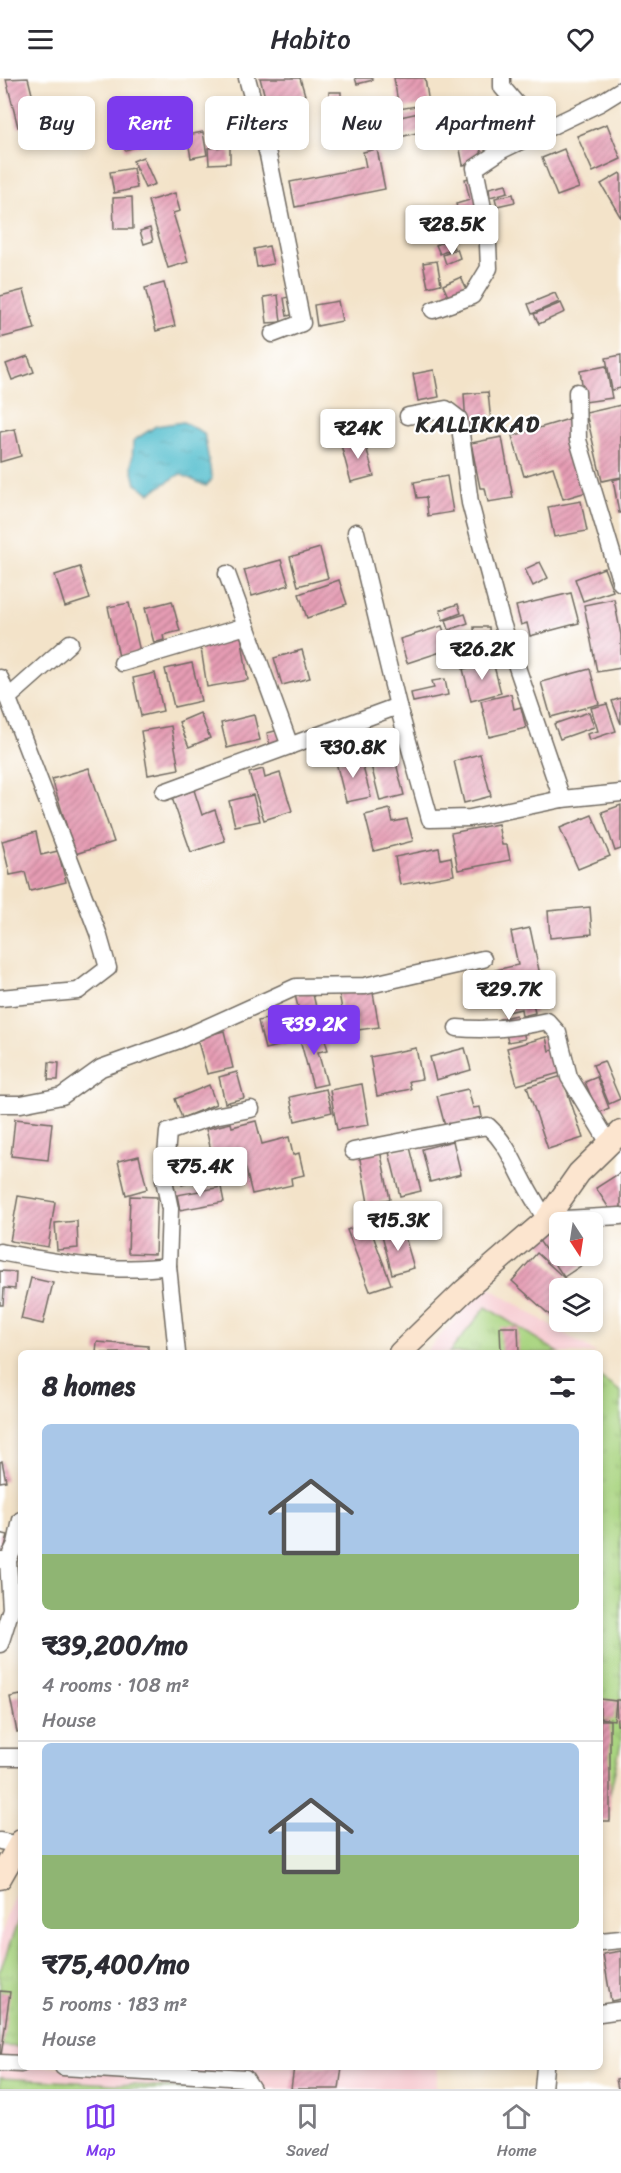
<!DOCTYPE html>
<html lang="en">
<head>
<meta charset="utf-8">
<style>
  body { margin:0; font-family:Sriracha,sans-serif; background:#f2f2f3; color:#2b2b33; height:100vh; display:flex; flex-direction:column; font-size:22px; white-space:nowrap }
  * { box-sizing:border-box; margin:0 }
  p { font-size:20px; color:#7c7c81 }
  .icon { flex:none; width:33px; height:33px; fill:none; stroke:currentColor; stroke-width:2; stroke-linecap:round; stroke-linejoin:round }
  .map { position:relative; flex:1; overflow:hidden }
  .sheet { position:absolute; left:18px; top:1272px; width:585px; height:720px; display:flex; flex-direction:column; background:#fff; border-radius:9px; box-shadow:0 3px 9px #0003 }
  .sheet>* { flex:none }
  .hud { position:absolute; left:18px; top:18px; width:585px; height:54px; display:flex; gap:12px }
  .needle { width:39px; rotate:168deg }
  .fabs { position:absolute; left:549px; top:1134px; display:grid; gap:12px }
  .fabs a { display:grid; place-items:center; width:54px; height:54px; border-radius:9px; background:#fff; box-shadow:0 3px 9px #0003; font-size:30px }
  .price { position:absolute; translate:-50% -51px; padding:0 14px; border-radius:6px; background:#fff; color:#222; font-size:20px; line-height:39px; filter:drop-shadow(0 2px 3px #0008) }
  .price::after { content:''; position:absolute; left:50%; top:36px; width:18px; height:14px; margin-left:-9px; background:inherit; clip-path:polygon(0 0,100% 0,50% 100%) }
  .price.current { background:#7c3aed; color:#fff }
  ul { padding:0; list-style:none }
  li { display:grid; align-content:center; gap:12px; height:318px; padding:0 24px }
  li+li { border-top:2px solid #e1e1e2 }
  li span { display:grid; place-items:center; height:186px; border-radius:9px; color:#555 }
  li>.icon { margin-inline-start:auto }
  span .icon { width:108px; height:108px; fill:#fffc; stroke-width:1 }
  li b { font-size:26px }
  h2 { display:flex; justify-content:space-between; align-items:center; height:72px; padding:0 24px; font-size:26px }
  .pill { padding:0 21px; border-radius:9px; background:#fff; box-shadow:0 3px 9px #0003; font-size:21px; line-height:54px }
  .pill.current { background:#7c3aed; color:#fff }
  header { display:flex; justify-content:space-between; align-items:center; height:78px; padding:0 24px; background:#fff; font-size:27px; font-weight:600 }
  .dock { display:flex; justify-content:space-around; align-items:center; height:84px; border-top:2px solid #e1e1e2; background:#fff; font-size:16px; color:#7c7c81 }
  .dock a { display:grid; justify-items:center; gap:3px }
  .dock .current { color:#7c3aed }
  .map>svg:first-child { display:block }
  .built { fill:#f7cfd4 }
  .park { fill:url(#park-tufts); stroke:#6a8056; stroke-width:1.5 }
  .water { fill:url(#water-ripples); stroke:#3f747c; stroke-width:1.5 }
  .building { fill:url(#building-hatch) }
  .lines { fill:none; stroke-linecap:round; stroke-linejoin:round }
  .street-casing { stroke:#716b62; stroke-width:19 }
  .secondary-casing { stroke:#716b62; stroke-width:25 }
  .street { stroke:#fff; stroke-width:16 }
  .secondary { stroke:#fce5cf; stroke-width:22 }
  .labels { text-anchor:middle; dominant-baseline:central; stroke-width:4.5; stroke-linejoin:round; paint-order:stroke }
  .district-label { font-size:22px; font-weight:bold; letter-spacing:1.5px; fill:#2b2b2b; stroke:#fff }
</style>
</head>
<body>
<header><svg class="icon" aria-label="menu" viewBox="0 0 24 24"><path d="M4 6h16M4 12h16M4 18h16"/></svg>Habito<svg class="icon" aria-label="heart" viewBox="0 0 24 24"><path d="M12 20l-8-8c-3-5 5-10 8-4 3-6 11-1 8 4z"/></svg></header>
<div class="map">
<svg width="621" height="2011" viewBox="0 0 621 2011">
  <defs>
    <pattern id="park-tufts" width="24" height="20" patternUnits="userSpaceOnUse" patternTransform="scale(1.5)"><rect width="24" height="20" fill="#a9d480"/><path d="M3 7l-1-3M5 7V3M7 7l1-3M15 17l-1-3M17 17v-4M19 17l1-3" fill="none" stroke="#92b66f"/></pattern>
    <pattern id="water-ripples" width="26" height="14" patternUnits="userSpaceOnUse" patternTransform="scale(1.5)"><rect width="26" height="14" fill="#53bece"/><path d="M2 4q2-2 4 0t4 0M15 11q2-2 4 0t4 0" fill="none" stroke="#459ba7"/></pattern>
    <pattern id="building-hatch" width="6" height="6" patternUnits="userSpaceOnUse" patternTransform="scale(1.5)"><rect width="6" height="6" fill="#e69cb4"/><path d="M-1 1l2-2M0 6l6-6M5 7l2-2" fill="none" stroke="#bb7f93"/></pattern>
  </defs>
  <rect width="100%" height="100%" fill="#fff"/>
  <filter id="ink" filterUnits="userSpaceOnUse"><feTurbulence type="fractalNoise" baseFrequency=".0167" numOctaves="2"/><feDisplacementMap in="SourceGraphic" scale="12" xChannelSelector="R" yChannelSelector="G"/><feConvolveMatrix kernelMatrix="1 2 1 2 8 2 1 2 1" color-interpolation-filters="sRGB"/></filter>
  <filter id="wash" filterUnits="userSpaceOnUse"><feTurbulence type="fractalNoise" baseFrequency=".008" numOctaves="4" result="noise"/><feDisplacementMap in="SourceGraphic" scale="24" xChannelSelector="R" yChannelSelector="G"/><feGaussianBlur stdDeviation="1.35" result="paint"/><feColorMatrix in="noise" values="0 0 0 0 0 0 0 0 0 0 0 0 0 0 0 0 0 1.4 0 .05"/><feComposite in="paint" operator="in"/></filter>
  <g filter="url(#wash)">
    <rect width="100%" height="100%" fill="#f3e3c9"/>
    <g class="built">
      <polygon points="485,1207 596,1275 425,1275"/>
      <polygon points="21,1807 21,1989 438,1989 436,2011 0,2011 0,1856 13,1820"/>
    </g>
    <g class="park">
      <polygon points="486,1229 559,1275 449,1275"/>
      <polygon points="600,1300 621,1314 621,1665 605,1739 600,1739"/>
      <polygon points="21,1835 21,1969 0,1968 0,1893"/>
      <polygon points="0,2000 211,2011 0,2011"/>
    </g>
    <polygon class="water" points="183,344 204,355 212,401 206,408 180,396 150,415 136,406 132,390 133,363 156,348"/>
    <g id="blocks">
      <g class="building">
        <polygon points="28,0 39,44 18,49 6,1"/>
        <polygon points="260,0 300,0 305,17 267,27"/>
        <polygon points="355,0 372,0 373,2 357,6"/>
        <polygon points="394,0 425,0 429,26 399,31"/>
        <polygon points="329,14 341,14 341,28 328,29"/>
        <polygon points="140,25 143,37 120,43 117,31"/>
        <polygon points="428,33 433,51 396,60 391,41"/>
        <polygon points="137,45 143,67 125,72 120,49"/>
        <polygon points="607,46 621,81 593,94 577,58"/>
        <polygon points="477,53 483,83 463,87 457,56"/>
        <polygon points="203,54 207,77 191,80 187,57"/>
        <polygon points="230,69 230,85 209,86 208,70"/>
        <polygon points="377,71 385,111 295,129 290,104 366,89 363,74"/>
        <polygon points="564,71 579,110 557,118 542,80"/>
        <polygon points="143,79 155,106 145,110 133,83"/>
        <polygon points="133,90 137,110 114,115 110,94"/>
        <polygon points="620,95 621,97 621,140 601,106"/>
        <polygon points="473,99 482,135 460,140 456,126 470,122 465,101"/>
        <polygon points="506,106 508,114 490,119 489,110"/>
        <polygon points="175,115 180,133 173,135 188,184 168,190 148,123"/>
        <polygon points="513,116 515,124 497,128 495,120"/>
        <polygon points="132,119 133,151 114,151 113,120"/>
        <polygon points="150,150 153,163 144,166 140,153"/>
        <polygon points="450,161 454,170 440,176 436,167"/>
        <polygon points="269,168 273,186 257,189 254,171"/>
        <polygon points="457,171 460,180 446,186 443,177"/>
        <polygon points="437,183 441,206 428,209 423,185"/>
        <polygon points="461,199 468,215 450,223 443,207"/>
        <polygon points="164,205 175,248 156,253 145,210"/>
        <polygon points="24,212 35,251 0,260 0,218"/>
        <polygon points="555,215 559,224 532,236 528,226"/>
        <polygon points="278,217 281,244 267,245 264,219"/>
        <polygon points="293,218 296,236 287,238 284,220"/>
        <polygon points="338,223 342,243 317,248 314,227"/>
        <polygon points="561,225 565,234 539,246 534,236"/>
        <polygon points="621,277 621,310 612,312 606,280"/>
        <polygon points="28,278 34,294 12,302 6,286"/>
        <polygon points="606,288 612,320 585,324 580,293"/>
        <polygon points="434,292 439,319 418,323 413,296"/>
        <polygon points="488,314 491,345 466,347 464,316"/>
        <polygon points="621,327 621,399 602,403 586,335"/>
        <polygon points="569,341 590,413 563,421 553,389 524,398 512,358"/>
        <polygon points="15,351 21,378 0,384 0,354"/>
        <polygon points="502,359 513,420 488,424 485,410 480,410 471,365"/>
        <polygon points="364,361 374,398 351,404 341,367"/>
        <polygon points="447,398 453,434 428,438 426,419 417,420 414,404"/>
        <polygon points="621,400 621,435 619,435 613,402"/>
        <polygon points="581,423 587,453 554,459 548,429"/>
        <polygon points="320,470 328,500 298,508 290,479"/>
        <polygon points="281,482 289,507 252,518 244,492"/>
        <polygon points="540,484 548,500 533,508 525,491"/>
        <polygon points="80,489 90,521 65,529 55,497"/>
        <polygon points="604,490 613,513 583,523 575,501"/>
        <polygon points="339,502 347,526 307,540 299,516"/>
        <polygon points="571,515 579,545 530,558 527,545 521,547 516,528"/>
        <polygon points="614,521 621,557 621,590 597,594 584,527"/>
        <polygon points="172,523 180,553 163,557 164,562 154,565 145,530"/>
        <polygon points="129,525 140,574 119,579 108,529"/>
        <polygon points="458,526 461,535 443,542 440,532"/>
        <polygon points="465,536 468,545 449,552 446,542"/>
        <polygon points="442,548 450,571 407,585 400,561"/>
        <polygon points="474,549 489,549 490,569 475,569"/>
        <polygon points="241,557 248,602 207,609 200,564"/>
        <polygon points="302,572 310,600 282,607 274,580"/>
        <polygon points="493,584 501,615 471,623 463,591"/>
        <polygon points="192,585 201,623 174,629 165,591"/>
        <polygon points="590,591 599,626 551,639 541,604"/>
        <polygon points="155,595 163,633 141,638 133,600"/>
        <polygon points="445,601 448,617 413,624 411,615 434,610 432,603"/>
        <polygon points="511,616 514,631 521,629 526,650 489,659 481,623"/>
        <polygon points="621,620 621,646 612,623"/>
        <polygon points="607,626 616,653 589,662 587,656 598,653 591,630"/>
        <polygon points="589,634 594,649 560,661 554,646"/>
        <polygon points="200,635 210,660 189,669 179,644"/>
        <polygon points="254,637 260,662 227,670 221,645"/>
        <polygon points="171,648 179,691 148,697 141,653"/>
        <polygon points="279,652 282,664 270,668 267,655"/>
        <polygon points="480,676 491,718 464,725 454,683"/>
        <polygon points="394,677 404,717 380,723 370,683"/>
        <polygon points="360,678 371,719 346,724 336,684"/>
        <polygon points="89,690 114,764 75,776 52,701"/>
        <polygon points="263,691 265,700 280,695 292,733 264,742 249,695"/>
        <polygon points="194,712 202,737 215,732 225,763 191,774 172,720"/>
        <polygon points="253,717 260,743 235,748 229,723"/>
        <polygon points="621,727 621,771 615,773 602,734"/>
        <polygon points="390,731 393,744 407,741 413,763 374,773 365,737"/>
        <polygon points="592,737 610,778 578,791 560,750"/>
        <polygon points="498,746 502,767 507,767 510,782 458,792 451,755"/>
        <polygon points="36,754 41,777 58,773 66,804 30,813 25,794 10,797 2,763"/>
        <polygon points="439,770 441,781 451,779 454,797 400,807 395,779"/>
        <polygon points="590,829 592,856 550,860 548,833"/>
        <polygon points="530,850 540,897 528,900 535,935 522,938 521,931 504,935 495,892 518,887 511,854"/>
        <polygon points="372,909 379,949 358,952 356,941 344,943 339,915"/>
        <polygon points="312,912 316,929 299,933 295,917"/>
        <polygon points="281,937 289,965 265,971 258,943"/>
        <polygon points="516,937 518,945 501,949 499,941"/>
        <polygon points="322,952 328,972 318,974 327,1006 313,1009 299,958"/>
        <polygon points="224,953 233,990 207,996 197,960"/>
        <polygon points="523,953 525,961 508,964 506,956"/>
        <polygon points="546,959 549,973 557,971 563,994 517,1007 507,970"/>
        <polygon points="416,970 422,1001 409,1003 411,1011 377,1018 370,979"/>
        <polygon points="465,970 471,992 436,1002 430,979"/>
        <polygon points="604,983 620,1021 609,1026 593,987"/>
        <polygon points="49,984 59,985 58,1002 48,1002"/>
        <polygon points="237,994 244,1020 225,1025 219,999"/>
        <polygon points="562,998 583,1060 548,1071 527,1009"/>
        <polygon points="597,999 609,1030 598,1035 585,1004"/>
        <polygon points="362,1006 369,1047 337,1052 330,1012"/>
        <polygon points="209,1007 216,1026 182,1040 175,1021"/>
        <polygon points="326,1011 332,1034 295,1043 290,1019"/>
        <polygon points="468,1011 473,1030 480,1029 482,1039 445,1048 437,1018"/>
        <polygon points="15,1041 52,1045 48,1082 11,1078"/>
        <polygon points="256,1043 262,1066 289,1059 293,1077 299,1075 304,1097 291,1100 292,1107 252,1116 243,1079 214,1086 206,1051 231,1045 232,1049"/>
        <polygon points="453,1063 461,1096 430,1104 422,1071"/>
        <polygon points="410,1069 421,1113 400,1118 389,1074"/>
        <polygon points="380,1072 390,1121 368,1125 359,1076"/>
        <polygon points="139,1078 147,1111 126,1117 118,1083"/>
        <polygon points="187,1085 191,1104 182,1107 177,1087"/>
        <polygon points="621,1094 621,1129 612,1135 596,1110"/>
        <polygon points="221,1109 224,1124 180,1132 177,1117"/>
        <polygon points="18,1118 55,1124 48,1169 10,1163"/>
        <polygon points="130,1118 157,1119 155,1176 128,1175"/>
        <polygon points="77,1143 78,1170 57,1172 55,1145"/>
        <polygon points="368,1144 391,1206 370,1213 347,1152"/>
        <polygon points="556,1149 560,1154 560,1178 576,1178 582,1187 564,1199 538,1161"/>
        <polygon points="403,1152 414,1190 392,1196 382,1157"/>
        <polygon points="537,1175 575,1210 560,1210 560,1234 553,1240 512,1203"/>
        <polygon points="0,1193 16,1194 15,1211 4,1210 3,1227 0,1227"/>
        <polygon points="31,1200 53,1205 43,1246 21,1241"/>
        <polygon points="500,1249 518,1249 519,1275 501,1275"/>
        <polygon points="97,1264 148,1268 148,1275 96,1275"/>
        <polygon points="2,1383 6,1403 0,1404 0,1384"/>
        <polygon points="0,1455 8,1457 1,1483 0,1483"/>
        <polygon points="21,1617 21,1653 17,1654 10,1619"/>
        <polygon points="600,1621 616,1623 614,1642 600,1640"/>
        <polygon points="616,1622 621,1622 621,1647 617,1647"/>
        <rect x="600" y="1642" width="10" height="101"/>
        <polygon points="621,1873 621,1921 611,1923 603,1876"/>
        <polygon points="0,1913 10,1914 1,1978 0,1978"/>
        <polygon points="294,1989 342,1989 339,2011 291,2011"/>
        <polygon points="621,2000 621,2011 618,2011 616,2001"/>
      </g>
    </g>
  </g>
  <g filter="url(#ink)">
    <use href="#blocks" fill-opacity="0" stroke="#716b62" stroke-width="1.5"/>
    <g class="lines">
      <g class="street-casing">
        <g id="street">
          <polyline points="247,0 268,77 302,245 273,256"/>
          <polyline points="502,0 502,9 524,35 552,48 600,25 621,12"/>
          <polyline points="433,232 472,218 489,190 488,167 483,130 475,90 502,72 552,48"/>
          <polyline points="577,314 578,362 621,505"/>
          <polyline points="408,338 446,331 459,341 470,425 488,493 502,545 562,721 621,715"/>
          <polyline points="356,454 398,628 430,741 470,740 562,721"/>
          <polyline points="227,496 290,668"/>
          <polyline points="122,585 246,548"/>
          <polyline points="0,600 98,855 108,890 78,913 0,920"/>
          <polyline points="8,620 70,565"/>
          <polyline points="164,714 398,628"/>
          <path d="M457,950C488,953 516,950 547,943L558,955L569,999L609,1065"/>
          <polyline points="0,1026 21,1026 62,1018 101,990 179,962 296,909 365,908 483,881"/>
          <path d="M353,1073L460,1052L488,1048C506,1065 511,1079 522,1100C529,1114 538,1128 546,1142L621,1138"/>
          <path d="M0,1174C53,1184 114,1196 168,1188L170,1131L164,1102L168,1054L214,1038L251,1031"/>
          <polyline points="168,1188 177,1275"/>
          <polyline points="0,1482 8,1482 16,1466 21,1442"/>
          <polyline points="0,1566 11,1531 8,1482"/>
          <polyline points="0,1679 21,1679"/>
          <polyline points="0,1763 19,1767"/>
          <polyline points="600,1864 621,1862"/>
          <polyline points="600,1935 621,1932"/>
          <polyline points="0,1985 21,1986"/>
          <polyline points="63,1989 245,2000 252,2011"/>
          <polyline points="543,2011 545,1989"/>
        </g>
      </g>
      <g class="secondary-casing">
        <g id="secondary">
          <polyline points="400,1275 465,1212 546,1142 579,1095 621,1054"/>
          <polyline points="0,1800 21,1763"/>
        </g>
      </g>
      <use href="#street" class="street"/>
      <use href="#secondary" class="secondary"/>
    </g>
  </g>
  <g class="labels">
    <g class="district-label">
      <text x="478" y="346">KALLIKKAD</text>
    </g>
  </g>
</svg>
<div class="fabs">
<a><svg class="needle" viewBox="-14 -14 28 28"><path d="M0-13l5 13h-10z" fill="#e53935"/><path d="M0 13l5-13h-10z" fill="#7c7c81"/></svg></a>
<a><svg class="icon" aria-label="layers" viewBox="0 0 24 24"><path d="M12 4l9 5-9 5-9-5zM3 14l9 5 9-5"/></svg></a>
</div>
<b class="price" style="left:452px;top:178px">₹28.5K</b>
<b class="price" style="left:358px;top:382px">₹24K</b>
<b class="price" style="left:482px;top:603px">₹26.2K</b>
<b class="price" style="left:353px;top:701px">₹30.8K</b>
<b class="price" style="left:509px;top:943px">₹29.7K</b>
<b class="price current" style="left:314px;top:978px">₹39.2K</b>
<b class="price" style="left:200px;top:1120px">₹75.4K</b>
<b class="price" style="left:398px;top:1174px">₹15.3K</b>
<div class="hud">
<a class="pill">Buy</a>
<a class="pill current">Rent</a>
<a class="pill">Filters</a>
<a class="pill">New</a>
<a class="pill">Apartment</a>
</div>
<section class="sheet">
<h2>8 homes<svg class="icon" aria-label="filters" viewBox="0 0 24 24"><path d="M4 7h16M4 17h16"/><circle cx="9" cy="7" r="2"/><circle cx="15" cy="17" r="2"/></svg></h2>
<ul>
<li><span style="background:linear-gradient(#a9c7e8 70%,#8fb573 0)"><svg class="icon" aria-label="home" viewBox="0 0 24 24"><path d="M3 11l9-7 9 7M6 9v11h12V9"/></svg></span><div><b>₹39,200/mo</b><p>4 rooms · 108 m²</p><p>House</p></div></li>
<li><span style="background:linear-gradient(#a9c7e8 60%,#8fb573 0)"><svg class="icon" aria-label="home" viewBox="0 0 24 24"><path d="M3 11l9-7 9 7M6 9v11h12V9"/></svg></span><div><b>₹75,400/mo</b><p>5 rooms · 183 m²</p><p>House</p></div></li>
</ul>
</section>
</div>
<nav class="dock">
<a class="current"><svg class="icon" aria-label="map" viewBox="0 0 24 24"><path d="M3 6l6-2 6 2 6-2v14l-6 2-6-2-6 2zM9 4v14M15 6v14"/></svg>Map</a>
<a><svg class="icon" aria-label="saved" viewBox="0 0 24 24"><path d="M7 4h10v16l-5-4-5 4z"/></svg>Saved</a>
<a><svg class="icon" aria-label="home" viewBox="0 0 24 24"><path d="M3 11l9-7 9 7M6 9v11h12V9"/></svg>Home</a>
</nav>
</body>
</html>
